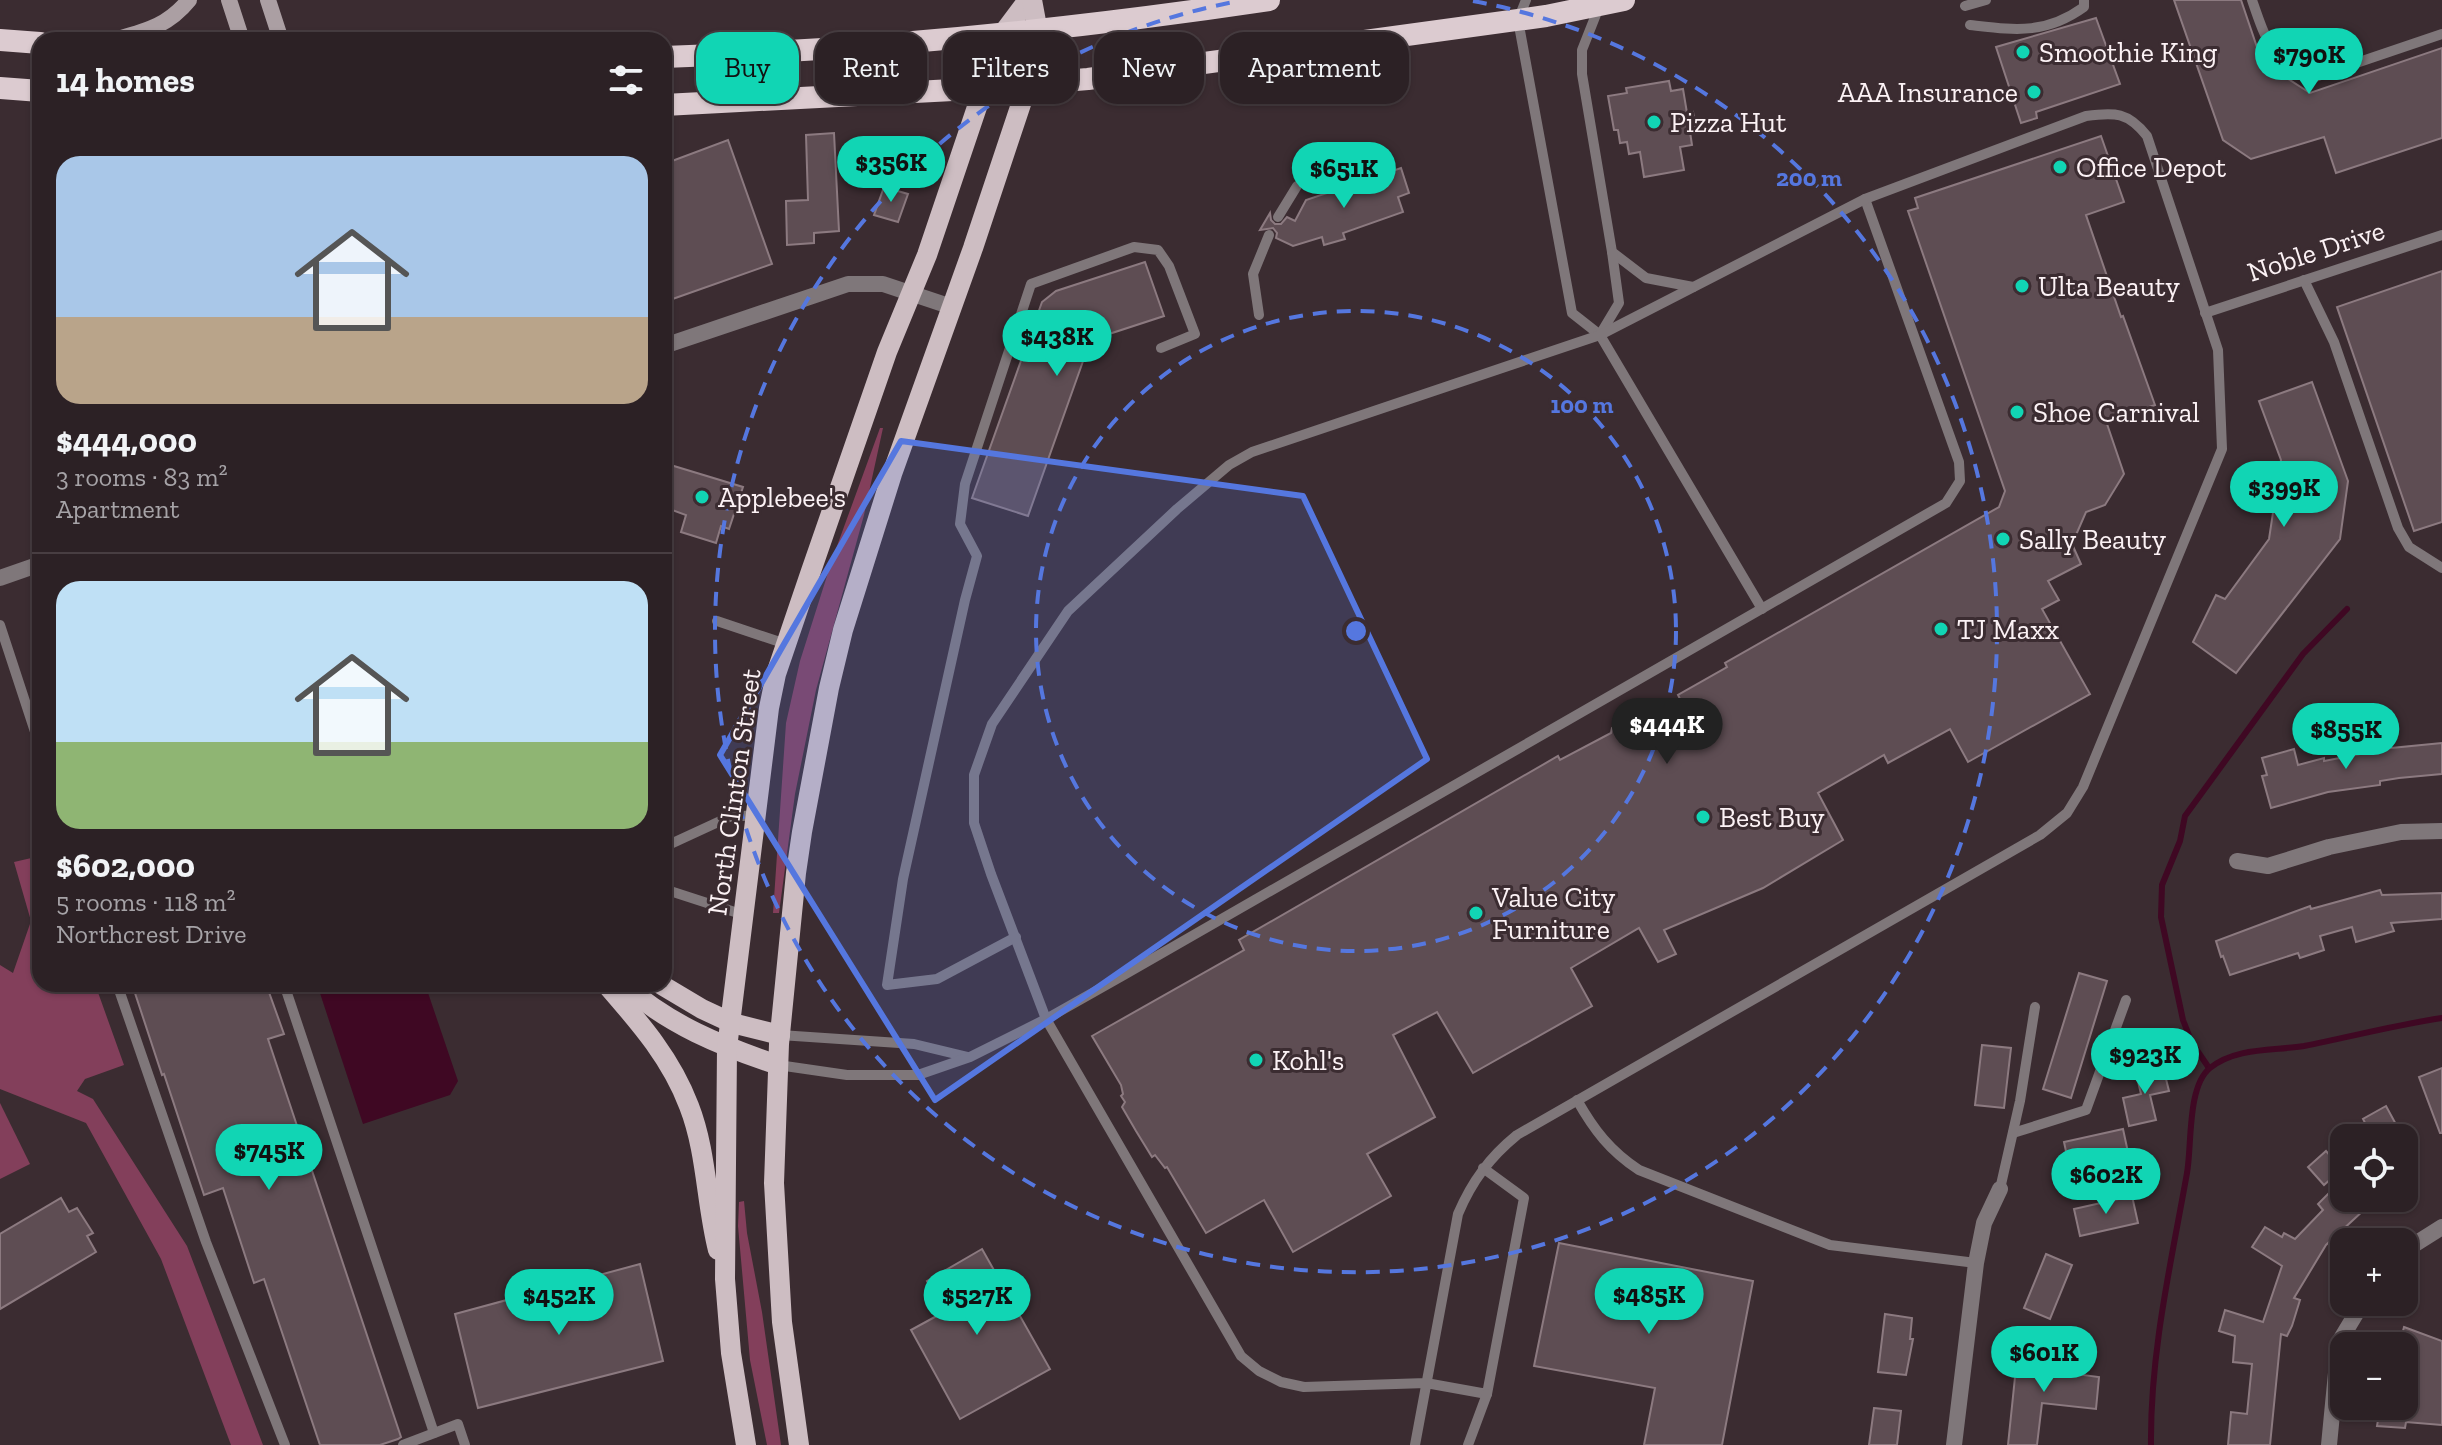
<!DOCTYPE html>
<html lang="en">
<head>
<meta charset="utf-8">
<style>
  body { margin:0; font-family:"Zilla Slab",serif; background:#34292d; color:#f1f3f6; height:100vh; display:flex; flex-direction:column; font-size:30px; white-space:nowrap }
  * { box-sizing:border-box; margin:0 }
  p { font-size:26px; color:#a6a3a7 }
  .icon { flex:none; width:44px; height:44px; fill:none; stroke:currentColor; stroke-width:2; stroke-linecap:round; stroke-linejoin:round }
  .map { position:relative; flex:1; overflow:hidden }
  .panel { position:absolute; left:32px; top:32px; width:640px; height:960px; display:flex; flex-direction:column; background:#2c2125; border-radius:24px; box-shadow:0 2px 6px #0004,0 0 0 2px #483e42 }
  .panel>* { flex:none }
  .guide { position:absolute; left:696px; top:32px; width:760px; height:72px; display:flex; gap:16px }
  .tools { position:absolute; left:2330px; top:1124px; display:grid; gap:16px }
  .tools a { display:grid; place-items:center; width:88px; height:88px; border-radius:16px; background:#2c2125; box-shadow:0 2px 6px #0004,0 0 0 2px #483e42; font-size:40px }
  .price { position:absolute; translate:-50% -68px; padding:0 18px; border-radius:28px; background:#11d5b4; color:#111; font-size:26px; line-height:52px; filter:drop-shadow(0 2px 4px #0008) }
  .price::after { content:''; position:absolute; left:50%; top:48px; width:24px; height:18px; margin-left:-12px; background:inherit; clip-path:polygon(0 0,100% 0,50% 100%) }
  .price.active { background:#222; color:#fff }
  ul { padding:0; list-style:none }
  li { display:grid; align-content:center; gap:16px; height:424px; padding:0 24px }
  li+li { border-top:2px solid #483e42 }
  li span { display:grid; place-items:center; height:248px; border-radius:24px; color:#555 }
  li>.icon { margin-inline-start:auto }
  span .icon { width:144px; height:144px; fill:#fffc; stroke-width:1 }
  li b { font-size:34px }
  h2 { display:flex; justify-content:space-between; align-items:center; height:96px; padding:0 24px; font-size:34px }
  .pill { padding:0 28px; border-radius:24px; background:#2c2125; box-shadow:0 2px 6px #0004,0 0 0 2px #483e42; font-size:28px; line-height:72px }
  .pill.active { background:#11d5b4; color:#111 }
  .map>svg:first-child { display:block }
  .green { fill:#833f5b }
  .water { fill:#3f0823 }
  .lines { fill:none; stroke-linecap:round; stroke-linejoin:round }
  .stream { stroke:#3f0823; stroke-width:6 }
  .building { fill:#5e4d53; stroke:#8c7a80; stroke-width:2 }
  .service { stroke:#7f777a; stroke-width:10 }
  .minor { stroke:#7f777a; stroke-width:16 }
  .secondary { stroke:#ab9fa3; stroke-width:16 }
  .primary { stroke:#cdbdc2; stroke-width:20 }
  .trunk { stroke:#dccbd0; stroke-width:22 }
  .marked { fill:#5577df; fill-opacity:0.2; stroke:#5577df; stroke-width:6; stroke-linejoin:round }
  .ring { fill:none; stroke:#5577df; stroke-width:4; stroke-dasharray:14 10 }
  .poi-dot { fill:#11d5b4; stroke:#3b2c31; stroke-width:3 }
  .labels { text-anchor:middle; dominant-baseline:central; stroke-width:6; stroke-linejoin:round; paint-order:stroke }
  .poi-label { font-size:28px; fill:#fcf2f5; stroke:#3b2c31; text-anchor:start }
  .street-label { font-size:28px; fill:#fcf2f5; stroke:#3b2c31 }
  .centre { fill:#5577df; stroke:#3b2c31; stroke-width:4 }
  .ring-label { font-size:24px; text-anchor:middle; font-weight:bold; fill:#5577df; stroke:#3b2c31; stroke-width:6; stroke-linejoin:round; paint-order:stroke }
</style>
</head>
<body>
<div class="map">
<svg width="2442" height="1445" viewBox="0 0 2442 1445">
  <rect width="100%" height="100%" fill="#3b2c31"/>
  <g class="green">
    <polygon points="880,428 883,428 864,515 816,690 795,794 779,913 773,913 786,723 800,661 833,557"/>
    <polygon points="40,856 40,984 95,984 124,1065 85,1079 77,1091 93,1099 187,1246 263,1445 231,1445 161,1259 86,1123 0,1089 0,965 13,973 31,921 14,862"/>
    <polygon points="0,1103 30,1164 0,1179"/>
    <polygon points="744,1201 747,1233 762,1312 781,1445 767,1445 750,1360 738,1226 739,1202"/>
  </g>
  <polygon class="water" points="317,984 425,984 458,1081 450,1095 363,1124"/>
  <g class="lines">
    <g class="stream">
      <polyline points="2209,1068 2192,1043 2183,1020 2161,917 2162,885 2180,841 2185,816 2303,654 2347,609"/>
      <path d="M2151,1445C2150,1353 2171,1263 2187,1173C2192,1146 2187,1086 2210,1068C2236,1047 2273,1051 2304,1046C2350,1037 2395,1025 2442,1018"/>
    </g>
  </g>
  <g class="building">
    <polygon points="2174,0 2241,0 2262,62 2310,93 2442,48 2442,138 2336,173 2324,137 2251,159 2223,140"/>
    <polygon points="2096,18 2120,84 2036,112 2037,118 2021,123 1996,47"/>
    <polygon points="1669,81 1671,91 1683,89 1687,113 1693,112 1696,131 1690,132 1692,145 1680,147 1684,170 1644,177 1640,152 1629,154 1627,142 1620,143 1618,130 1614,130 1608,96 1627,93 1626,88"/>
    <polygon points="834,133 839,231 814,233 814,243 787,245 786,201 808,200 806,135"/>
    <polygon points="2101,136 2124,202 2086,215 2121,317 2123,316 2155,405 2106,421 2124,474 2105,505 2086,512 2072,544 2081,564 2048,581 2059,600 2042,609 2090,694 1968,762 1950,729 1888,763 1884,755 1818,793 1843,840 1763,888 1664,930 1676,954 1658,962 1639,928 1571,968 1592,1006 1473,1073 1437,1012 1393,1035 1435,1117 1367,1154 1391,1196 1293,1252 1264,1200 1206,1233 1167,1167 1165,1168 1155,1155 1152,1157 1136,1131 1122,1107 1125,1102 1121,1096 1123,1094 1121,1085 1092,1036 1244,950 1239,940 1558,756 1560,760 1611,733 1612,728 1680,699 1678,695 1727,667 1725,663 1999,507 2005,491 1908,211 1918,208 1915,198"/>
    <polygon points="728,140 772,264 664,302 664,164"/>
    <polygon points="1401,168 1409,193 1398,197 1403,212 1343,233 1345,239 1324,245 1322,237 1293,246 1276,238 1277,233 1273,228 1260,230 1270,213 1271,220 1275,224 1281,224 1287,217 1295,221 1306,200"/>
    <polygon points="884,187 908,194 898,222 874,215"/>
    <polygon points="1145,262 1164,316 1103,336 1087,350 1028,516 972,498 1042,302 1056,291"/>
    <polygon points="2442,271 2442,522 2414,531 2337,307"/>
    <polygon points="2312,382 2348,481 2340,539 2236,673 2193,642 2216,595 2225,599 2269,539 2281,460 2259,401"/>
    <polygon points="664,463 743,487 729,529 721,526 716,543 681,532 686,515 664,507"/>
    <polygon points="2442,743 2442,774 2399,778 2380,781 2380,785 2328,792 2271,808 2262,776 2267,775 2262,758 2294,749 2298,765 2324,758 2324,761 2371,752 2371,750"/>
    <polygon points="2380,890 2382,895 2442,893 2442,919 2391,923 2394,931 2356,942 2352,927 2320,936 2324,950 2300,958 2298,953 2230,975 2223,956 2221,957 2216,941 2310,906 2311,909"/>
    <polygon points="2079,973 2107,981 2071,1098 2043,1089"/>
    <polygon points="132,984 266,984 284,1034 268,1039 401,1437 398,1439 380,1445 320,1445 264,1279 254,1283 223,1188 204,1195 164,1074 162,1075"/>
    <polygon points="1982,1045 2011,1048 2004,1108 1975,1105"/>
    <polygon points="2163,1067 2169,1091 2150,1095 2156,1120 2129,1126 2123,1098 2141,1094 2136,1073"/>
    <polygon points="2442,1068 2442,1133 2440,1133 2419,1077"/>
    <polygon points="2386,1106 2398,1128 2379,1138 2373,1138 2363,1119"/>
    <polygon points="2123,1129 2129,1157 2070,1170 2064,1142"/>
    <polygon points="2326,1151 2342,1169 2324,1185 2308,1167"/>
    <polygon points="2335,1187 2344,1198 2377,1198 2326,1245 2294,1298 2300,1300 2292,1326 2287,1336 2281,1334 2270,1445 2228,1445 2231,1412 2247,1414 2252,1364 2233,1362 2235,1336 2219,1331 2225,1310 2263,1322 2282,1266 2252,1247 2265,1227 2282,1237 2284,1233 2295,1239 2323,1210 2318,1204"/>
    <polygon points="2132,1196 2138,1223 2080,1236 2074,1209"/>
    <polygon points="61,1198 69,1212 77,1208 93,1233 87,1236 96,1252 0,1309 0,1234"/>
    <polygon points="1559,1243 1753,1281 1722,1445 1644,1445 1655,1388 1534,1366"/>
    <polygon points="982,1249 1050,1369 960,1419 911,1330 944,1312 927,1281"/>
    <polygon points="2046,1254 2072,1265 2050,1319 2024,1308"/>
    <polygon points="640,1264 663,1361 478,1408 455,1314"/>
    <polygon points="1885,1314 1912,1318 1910,1339 1913,1339 1906,1375 1878,1372"/>
    <polygon points="2404,1327 2442,1341 2442,1425 2406,1422 2405,1428 2377,1426 2378,1420 2363,1419 2363,1406 2404,1406 2404,1346 2399,1346"/>
    <polygon points="2018,1348 2046,1351 2044,1370 2099,1377 2096,1409 2042,1403 2037,1445 2008,1445"/>
    <polygon points="1874,1408 1901,1411 1897,1445 1869,1445"/>
  </g>
  <g class="lines">
    <g class="service">
      <polyline points="1526,0 1518,20 1572,313 1600,335 1762,609"/>
      <path d="M2252,0C2264,35 2274,69 2315,77L2442,34"/>
      <polyline points="1965,6 1986,0"/>
      <polyline points="1599,7 1582,50 1582,74 1612,252 1646,278 1693,287"/>
      <path d="M1970,25C2015,30 2045,35 2084,7V0"/>
      <polyline points="1278,217 1297,186"/>
      <polyline points="2304,280 2334,342 2398,528 2409,547 2442,568"/>
      <polyline points="2205,313 2442,235"/>
      <polyline points="1259,315 1253,274 1269,235"/>
      <polyline points="1601,333 1619,303 1612,252"/>
      <polyline points="717,621 786,644"/>
      <polyline points="0,625 40,747"/>
      <polyline points="664,847 729,817 756,815"/>
      <polyline points="664,883 667,890 744,915"/>
      <polyline points="1016,937 937,979 887,985 903,879 965,600 977,556 960,524 965,484 1031,284 1134,247 1158,250 1169,266 1195,334 1161,348"/>
      <polyline points="117,984 206,1242 285,1445"/>
      <polyline points="284,984 434,1433"/>
      <polyline points="780,1035 914,1044 968,1057"/>
      <polyline points="778,1065 847,1075 918,1075 970,1057 1046,1019 1124,975 1946,503 1960,481 1959,462 1865,199"/>
      <path d="M1577,1100C1594,1130 1610,1151 1639,1170L1830,1245L1976,1263"/>
      <polyline points="2013,1133 2086,1110 2126,1000"/>
      <polyline points="2000,1189 2020,1101 2035,1007"/>
      <polyline points="403,1445 458,1424 465,1445"/>
      <path d="M1415,1445L1458,1214C1472,1181 1490,1157 1517,1135L2040,835L2067,813L2083,787L2222,449L2218,350L2147,136C2128,112 2115,112 2086,116L1865,199L1600,335L1252,452L1229,465L1177,509L1068,611L992,724L974,775V823L991,874L1046,1019L1241,1356L1259,1371L1281,1382L1304,1387L1426,1383L1487,1394L1524,1198L1483,1168"/>
      <polyline points="1468,1445 1487,1394"/>
    </g>
    <g class="minor">
      <polyline points="664,346 848,284 883,284 952,307"/>
      <polyline points="0,578 40,564"/>
      <polyline points="2237,861 2268,866 2329,847 2401,832 2442,831"/>
      <polyline points="2404,1251 2442,1227"/>
      <polyline points="1954,1445 1976,1263 1984,1223 2000,1189"/>
      <polyline points="2329,1445 2339,1342 2363,1302"/>
    </g>
    <g class="secondary">
      <polyline points="229,0 242,40"/>
      <polyline points="268,0 281,40"/>
      <path d="M114,40C146,31 168,26 189,0"/>
    </g>
    <g class="primary">
      <path d="M606,984C639,1022 671,1058 689,1106C707,1152 706,1203 718,1250"/>
      <path d="M623,984C669,1025 721,1046 778,1065"/>
      <polyline points="660,984 702,1009 732,1023 780,1035"/>
      <polyline points="746,1445 731,1353 725,1279 727,1048 769,708 776,674 810,574 887,352 927,255 1001,36 1028,0"/>
      <polyline points="799,1445 782,1322 774,1183 779,1044 796,873 802,832 829,688 843,630 892,474 973,248 1028,83 1038,32 1032,0"/>
    </g>
    <g class="trunk">
      <polyline points="0,40 40,43"/>
      <path d="M664,57C867,50 1068,30 1269,0"/>
      <polyline points="0,88 40,91"/>
      <polyline points="664,105 953,90 1088,79 1546,16 1624,0"/>
    </g>
  </g>
  <path class="marked" d="M901,441L1303,496L1427,759L935,1100L720,755Z"/>
  <g class="ring">
    <circle cx="1356" cy="631" r="320"/>
    <path d="M1473 1A641 641 0 1 1 1239 1"/>
  </g>
  <g class="poi-dot">
    <circle cx="2023" cy="52" r="8"/>
    <circle cx="2034" cy="92" r="8"/>
    <circle cx="1654" cy="122" r="8"/>
    <circle cx="2060" cy="167" r="8"/>
    <circle cx="2022" cy="286" r="8"/>
    <circle cx="2017" cy="412" r="8"/>
    <circle cx="702" cy="497" r="8"/>
    <circle cx="2003" cy="539" r="8"/>
    <circle cx="1941" cy="629" r="8"/>
    <circle cx="1703" cy="817" r="8"/>
    <circle cx="1476" cy="913" r="8"/>
    <circle cx="1256" cy="1060" r="8"/>
  </g>
  <g class="labels">
    <g class="poi-label">
      <text x="2039" y="52">Smoothie King</text>
      <text x="2018" y="92" text-anchor="end">AAA Insurance</text>
      <text x="1670" y="122">Pizza Hut</text>
      <text x="2076" y="167">Office Depot</text>
      <text x="2038" y="286">Ulta Beauty</text>
      <text x="2033" y="412">Shoe Carnival</text>
      <text x="718" y="497">Applebee's</text>
      <text x="2019" y="539">Sally Beauty</text>
      <text x="1957" y="629">TJ Maxx</text>
      <text x="1719" y="817">Best Buy</text>
      <text x="1492" y="897">Value City<tspan x="1492" dy="32">Furniture</tspan></text>
      <text x="1272" y="1060">Kohl's</text>
    </g>
    <g class="street-label">
      <text transform="translate(2316 251) rotate(-18)">Noble Drive</text>
      <text transform="translate(734 792) rotate(-82)">North Clinton Street</text>
    </g>
  </g>
  <circle cx="1356" cy="631" r="12" class="centre"/>
  <g class="ring-label">
    <text x="1809" y="186">200 m</text>
    <text x="1582" y="413">100 m</text>
  </g>
</svg>
<div class="tools">
<a><svg class="icon" aria-label="locate" viewBox="0 0 24 24"><circle cx="12" cy="12" r="6"/><path d="M12 2v4M12 18v4M2 12h4M18 12h4"/></svg></a>
<a>+</a>
<a>−</a>
</div>
<b class="price" style="left:2309px;top:96px">$790K</b>
<b class="price" style="left:891px;top:204px">$356K</b>
<b class="price" style="left:1344px;top:210px">$651K</b>
<b class="price" style="left:1057px;top:378px">$438K</b>
<b class="price" style="left:2284px;top:529px">$399K</b>
<b class="price active" style="left:1667px;top:766px">$444K</b>
<b class="price" style="left:2346px;top:771px">$855K</b>
<b class="price" style="left:2145px;top:1096px">$923K</b>
<b class="price" style="left:269px;top:1192px">$745K</b>
<b class="price" style="left:2106px;top:1216px">$602K</b>
<b class="price" style="left:1649px;top:1336px">$485K</b>
<b class="price" style="left:559px;top:1337px">$452K</b>
<b class="price" style="left:977px;top:1337px">$527K</b>
<b class="price" style="left:2044px;top:1394px">$601K</b>
<div class="guide">
<a class="pill active">Buy</a>
<a class="pill">Rent</a>
<a class="pill">Filters</a>
<a class="pill">New</a>
<a class="pill">Apartment</a>
</div>
<section class="panel">
<h2>14 homes<svg class="icon" aria-label="filters" viewBox="0 0 24 24"><path d="M4 7h16M4 17h16"/><circle cx="9" cy="7" r="2"/><circle cx="15" cy="17" r="2"/></svg></h2>
<ul>
<li><span style="background:linear-gradient(#a9c7e8 65%,#b9a48a 0)"><svg class="icon" aria-label="home" viewBox="0 0 24 24"><path d="M3 11l9-7 9 7M6 9v11h12V9"/></svg></span><div><b>$444,000</b><p>3 rooms · 83 m²</p><p>Apartment</p></div></li>
<li><span style="background:linear-gradient(#bfe0f5 65%,#8fb573 0)"><svg class="icon" aria-label="home" viewBox="0 0 24 24"><path d="M3 11l9-7 9 7M6 9v11h12V9"/></svg></span><div><b>$602,000</b><p>5 rooms · 118 m²</p><p>Northcrest Drive</p></div></li>
</ul>
</section>
</div>
</body>
</html>
